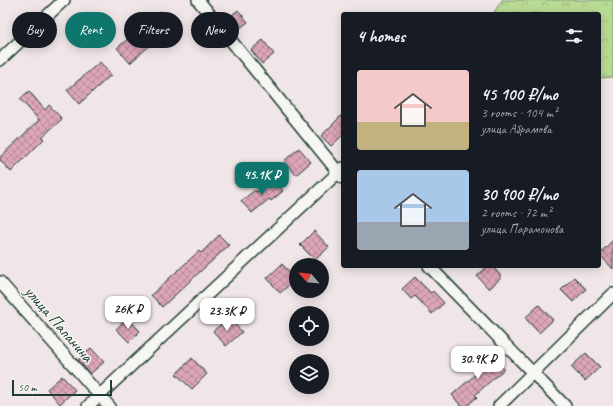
<!DOCTYPE html>
<html lang="en">
<head>
<meta charset="utf-8">
<style>
  body { margin:0; font-family:Caveat,sans-serif; background:#20242c; color:#f1f3f6; height:100vh; display:flex; flex-direction:column; font-size:15px; white-space:nowrap }
  * { box-sizing:border-box; margin:0 }
  p { font-size:13px; color:#9ea1a6 }
  .icon { flex:none; width:22px; height:22px; fill:none; stroke:currentColor; stroke-width:2; stroke-linecap:round; stroke-linejoin:round }
  .map { position:relative; flex:1; overflow:hidden }
  .sheet { position:absolute; left:341px; top:12px; width:260px; height:256px; display:flex; flex-direction:column; background:#171b24; border-radius:4px; box-shadow:0 2px 10px #0003 }
  .sheet>* { flex:none }
  .banner { position:absolute; left:12px; top:12px; width:269px; height:36px; display:flex; gap:8px }
  .needle { width:26px; rotate:297deg }
  .controls { position:absolute; left:289px; top:258px; display:grid; gap:8px }
  .controls a { display:grid; place-items:center; width:40px; height:40px; border-radius:50%; background:#171b24; box-shadow:0 2px 10px #0003; font-size:20px }
  .scale { position:absolute; left:12px; bottom:10px; width:100px; box-sizing:border-box; padding-left:4px; border:2px solid #1f3d34; border-top:0; font-size:11px; line-height:14px; white-space:nowrap; color:#1f3d34; -webkit-text-stroke:3px #f6f6f2; paint-order:stroke }
  .price { position:absolute; translate:-50% -34px; padding:0 9px; border-radius:8px; background:#fff; color:#222; font-size:13px; line-height:26px; filter:drop-shadow(0 1px 2px #0008) }
  .price::after { content:''; position:absolute; left:50%; top:24px; width:12px; height:9px; margin-left:-6px; background:inherit; clip-path:polygon(0 0,100% 0,50% 100%) }
  .price.current { background:#0f766e; color:#fff }
  ul { padding:0; list-style:none }
  li { display:flex; align-items:center; gap:12px; height:100px; padding:0 16px }
  li span { display:grid; place-items:center; flex:none; width:112px; height:80px; border-radius:4px; color:#555 }
  li>.icon { margin-inline-start:auto }
  span .icon { width:48px; height:48px; fill:#fffc; stroke-width:1 }
  li b { font-size:17px }
  h2 { display:flex; justify-content:space-between; align-items:center; height:48px; padding:0 16px; font-size:17px }
  .chip { padding:0 14px; border-radius:18px; background:#171b24; box-shadow:0 2px 10px #0003; font-size:14px; line-height:36px }
  .chip.current { background:#0f766e; color:#fff }
  .map>svg:first-child { display:block }
  .forest { fill:url(#forest-crowns); stroke:#6c8c64 }
  .building { fill:url(#building-cross-hatch); stroke:#1f3d34 }
  .lines { fill:none; stroke-linecap:round; stroke-linejoin:round }
  .street-casing { stroke:#1f3d34; stroke-width:14 }
  .street { stroke:#f6f6f2; stroke-width:11 }
  .labels { text-anchor:middle; dominant-baseline:central; stroke-width:3; stroke-linejoin:round; paint-order:stroke }
  .street-label { font-size:17px; fill:#1f3d34; stroke:#f6f6f2 }
</style>
</head>
<body>
<div class="map">
<svg width="613" height="406" viewBox="0 0 613 406">
  <defs>
    <pattern id="forest-crowns" width="20" height="18" patternUnits="userSpaceOnUse"><rect width="20" height="18" fill="#badb95"/><path d="M2 6a3 3 0 1 1 6 0M12 15a3 3 0 1 1 6 0" fill="none" stroke="#9fbd81"/></pattern>
    <pattern id="building-cross-hatch" width="8" height="8" patternUnits="userSpaceOnUse"><rect width="8" height="8" fill="#dda5b9"/><path d="M0 0l8 8M0 8l8-8" fill="none" stroke="#b38897"/></pattern>
  </defs>
  <rect width="100%" height="100%" fill="#f1e6e7"/>
  <filter id="ink" filterUnits="userSpaceOnUse"><feTurbulence type="fractalNoise" baseFrequency=".025" numOctaves="2"/><feDisplacementMap in="SourceGraphic" scale="8" xChannelSelector="R" yChannelSelector="G"/><feConvolveMatrix kernelMatrix="1 2 1 2 8 2 1 2 1" color-interpolation-filters="sRGB"/></filter>
  <g filter="url(#ink)">
    <polygon class="forest" points="502,0 613,0 613,77 599,78 599,14 493,14"/>
    <g class="building">
      <polygon points="238,10 248,22 236,31 227,19"/>
      <polygon points="161,11 175,28 157,43 155,41 130,63 117,48"/>
      <polygon points="263,40 274,54 262,64 251,50"/>
      <polygon points="100,62 111,75 79,104 67,90"/>
      <polygon points="29,91 45,110 49,105 62,119 42,137 44,139 11,172 0,160 0,157 39,120 20,99"/>
      <polygon points="343,114 343,135 331,146 321,136"/>
      <polygon points="299,148 311,162 296,175 284,161"/>
      <polygon points="273,179 283,191 271,201 269,199 252,213 241,201 255,190 257,192"/>
      <polygon points="314,231 329,247 315,260 300,245"/>
      <polygon points="219,235 229,245 162,307 151,295 199,251 201,253"/>
      <polygon points="613,240 613,269 599,254"/>
      <polygon points="282,264 296,279 280,293 267,278"/>
      <polygon points="488,266 492,266 502,277 489,289 477,276"/>
      <polygon points="415,277 431,293 433,291 444,303 432,314 415,296 411,299 402,289"/>
      <polygon points="574,277 586,289 573,302 561,290"/>
      <polygon points="539,305 553,320 539,333 525,318"/>
      <polygon points="128,318 140,331 129,342 116,329"/>
      <polygon points="229,318 242,332 226,346 213,331"/>
      <polygon points="91,348 104,362 90,374 78,360"/>
      <polygon points="490,353 504,369 475,395 477,397 467,406 461,406 452,395 477,373 473,368"/>
      <polygon points="586,353 600,367 585,381 571,367"/>
      <polygon points="192,358 207,374 192,389 176,374"/>
      <polygon points="62,376 75,390 60,404 47,389"/>
    </g>
    <g class="lines">
      <g class="street-casing">
        <g id="street">
          <polyline points="198,0 343,178"/>
          <polyline points="0,60 64,0"/>
          <polyline points="429,266 565,406"/>
          <polyline points="0,282 109,406"/>
          <polyline points="88,406 343,168"/>
          <polyline points="499,406 613,294"/>
        </g>
      </g>
      <use href="#street" class="street"/>
    </g>
  </g>
  <g class="labels">
    <g class="street-label">
      <text transform="translate(59 324) rotate(49)">улица Папанина</text>
    </g>
  </g>
</svg>
<div class="controls">
<a><svg class="needle" viewBox="-14 -14 28 28"><path d="M0-13l5 13h-10z" fill="#e53935"/><path d="M0 13l5-13h-10z" fill="#9ea1a6"/></svg></a>
<a><svg class="icon" aria-label="locate" viewBox="0 0 24 24"><circle cx="12" cy="12" r="6"/><path d="M12 2v4M12 18v4M2 12h4M18 12h4"/></svg></a>
<a><svg class="icon" aria-label="layers" viewBox="0 0 24 24"><path d="M12 4l9 5-9 5-9-5zM3 14l9 5 9-5"/></svg></a>
</div>
<div class="scale">50 m</div>
<b class="price current" style="left:262px;top:196px">45.1K ₽</b>
<b class="price" style="left:128px;top:330px">26K ₽</b>
<b class="price" style="left:227px;top:332px">23.3K ₽</b>
<b class="price" style="left:478px;top:380px">30.9K ₽</b>
<div class="banner">
<a class="chip">Buy</a>
<a class="chip current">Rent</a>
<a class="chip">Filters</a>
<a class="chip">New</a>
</div>
<section class="sheet">
<h2>4 homes<svg class="icon" aria-label="filters" viewBox="0 0 24 24"><path d="M4 7h16M4 17h16"/><circle cx="9" cy="7" r="2"/><circle cx="15" cy="17" r="2"/></svg></h2>
<ul>
<li><span style="background:linear-gradient(#f6c9c9 65%,#c2b280 0)"><svg class="icon" aria-label="home" viewBox="0 0 24 24"><path d="M3 11l9-7 9 7M6 9v11h12V9"/></svg></span><div><b>45 100 ₽/mo</b><p>3 rooms · 104 m²</p><p>улица Абрамова</p></div></li>
<li><span style="background:linear-gradient(#a9c7e8 65%,#9aa5b1 0)"><svg class="icon" aria-label="home" viewBox="0 0 24 24"><path d="M3 11l9-7 9 7M6 9v11h12V9"/></svg></span><div><b>30 900 ₽/mo</b><p>2 rooms · 72 m²</p><p>улица Парамонова</p></div></li>
</ul>
</section>
</div>
</body>
</html>
